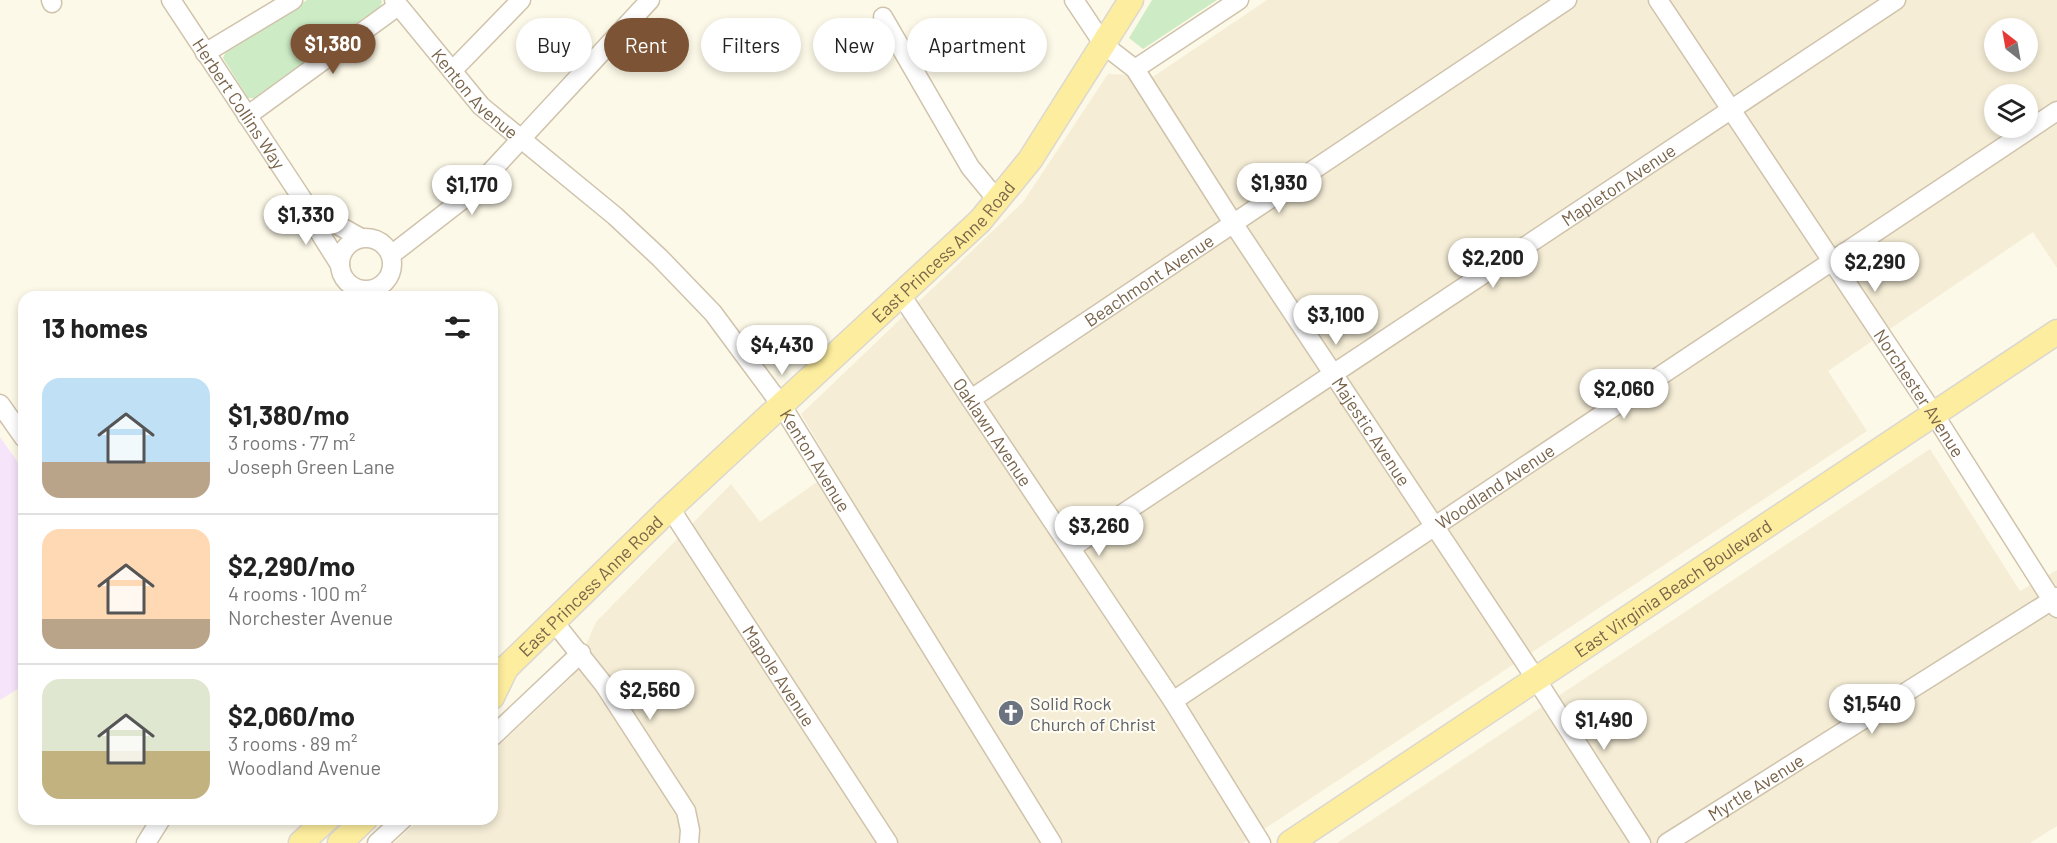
<!DOCTYPE html>
<html lang="en">
<head>
<meta charset="utf-8">
<style>
  body { margin:0; font-family:Barlow,sans-serif; background:#f2f2f2; color:#222; height:100vh; display:flex; flex-direction:column; font-size:22px; white-space:nowrap }
  * { box-sizing:border-box; margin:0 }
  p { font-size:20px; color:#767676 }
  .icon { flex:none; width:33px; height:33px; fill:none; stroke:currentColor; stroke-width:2; stroke-linecap:round; stroke-linejoin:round }
  .map { position:relative; flex:1; overflow:hidden }
  .details { position:absolute; left:18px; top:291px; width:480px; height:534px; display:flex; flex-direction:column; background:#fff; border-radius:18px; box-shadow:0 3px 9px #0003 }
  .details>* { flex:none }
  .top-card { position:absolute; left:516px; top:18px; width:570px; height:54px; display:flex; gap:12px }
  .needle { width:39px; rotate:329deg }
  .buttons { position:absolute; left:1984px; top:18px; display:grid; gap:12px }
  .buttons a { display:grid; place-items:center; width:54px; height:54px; border-radius:50%; background:#fff; box-shadow:0 3px 9px #0003; font-size:30px }
  .price { position:absolute; translate:-50% -51px; padding:0 14px; border-radius:21px; background:#fff; color:#222; font-size:20px; line-height:39px; filter:drop-shadow(0 2px 3px #0008) }
  .price::after { content:''; position:absolute; left:50%; top:36px; width:18px; height:14px; margin-left:-9px; background:inherit; clip-path:polygon(0 0,100% 0,50% 100%) }
  .price.selected { background:#7c5334; color:#fff }
  ul { padding:0; list-style:none }
  li { display:flex; align-items:center; gap:18px; height:150px; padding:0 24px }
  li+li { border-top:2px solid #e0e0e0 }
  li span { display:grid; place-items:center; flex:none; width:168px; height:120px; border-radius:18px; color:#555 }
  li>.icon { margin-inline-start:auto }
  span .icon { width:72px; height:72px; fill:#fffc; stroke-width:1 }
  li b { font-size:26px }
  h2 { display:flex; justify-content:space-between; align-items:center; height:72px; padding:0 24px; font-size:26px }
  .pill { padding:0 21px; border-radius:27px; background:#fff; box-shadow:0 3px 9px #0003; font-size:21px; line-height:54px }
  .pill.selected { background:#7c5334; color:#fff }
  .map>svg:first-child { display:block }
  .residential { fill:#f5edd6; fill-rule:evenodd }
  .education { fill:#f6e4fa }
  .green { fill:#cdecc5 }
  .lines { fill:none; stroke-linecap:round; stroke-linejoin:round }
  .minor-casing { stroke:#d0c3ac; stroke-width:21 }
  .major-casing { stroke:#dcd7d0; stroke-width:27 }
  .minor { stroke:#fff; stroke-width:18 }
  .major { stroke:#fded9e; stroke-width:24 }
  .labels { text-anchor:middle; dominant-baseline:central; stroke-width:4.5; stroke-linejoin:round; paint-order:stroke }
  .street-label { font-size:18px; fill:#79644a; stroke:#fffcef }
  .worship-label { font-size:18px; fill:#5b616d; stroke:#fffcef; text-anchor:start }
</style>
</head>
<body>
<div class="map">
<svg width="2057" height="843" viewBox="0 0 2057 843">
  <rect width="100%" height="100%" fill="#fdf9e8"/>
  <g class="residential">
    <path d="M1267,0H2057V268L2033,232L1828,371L1867,431L1243,843H394L420,819H492V752L572,677L596,622L731,484L760,522L834,470L801,414L1023,202L1108,74L1154,76ZM1995,28H2028V62H1995ZM1995,94H2028V128H1995Z"/>
    <polygon points="1930,449 2020,591 2057,570 2057,826 2030,843 1337,843"/>
  </g>
  <polygon class="education" points="0,437 24,471 24,685 0,700"/>
  <g class="green">
    <polygon points="307,0 381,0 382,2 377,15 260,98 248,98 223,58 227,49"/>
    <polygon points="1152,0 1217,0 1143,49 1129,38"/>
  </g>
  <g class="lines">
    <g class="minor-casing">
      <g id="minor">
        <polyline points="51,0 52,3"/>
        <path id="s1" d="M171,0L309,209L318,230L340,265"/>
        <path id="s2" d="M394,0L481,106L615,216L660,258L713,313L782,406L1052,843"/>
        <path id="s3" d="M1074,0L1104,45L1135,69L1233,223L1536,679L1641,843"/>
        <path id="s4" d="M1658,0L1934,414L2057,608"/>
        <polyline points="883,17 970,167 998,201"/>
        <polyline points="205,53 293,0"/>
        <polyline points="1135,69 1239,0"/>
        <polyline points="452,71 521,0"/>
        <polyline points="247,116 398,6"/>
        <polyline points="309,209 361,238"/>
        <circle cx="366" cy="264" r="26"/>
        <polyline points="391,255 471,193 650,0"/>
        <path id="s5" d="M901,295L1173,701L1261,843"/>
        <path id="s6" d="M971,399L1567,0"/>
        <polyline points="0,404 24,438"/>
        <path id="s7" d="M670,508L888,843"/>
        <path id="s8" d="M1071,548L1896,0"/>
        <polyline points="554,622 605,686 686,811 690,830 689,843"/>
        <path id="s9" d="M1173,701L2057,111"/>
        <polyline points="492,737 581,653"/>
        <polyline points="146,843 161,819"/>
        <polyline points="377,843 403,819"/>
        <path id="s10" d="M1667,843L2057,597"/>
      </g>
    </g>
    <g class="major-casing">
      <g id="major">
        <path id="s11" d="M492,676L506,668L670,508L980,221L1030,160L1131,0"/>
        <polyline points="492,697 506,668"/>
        <polyline points="301,843 327,819"/>
        <polyline points="340,843 365,819"/>
        <path id="s12" d="M1290,843L2057,332"/>
      </g>
    </g>
    <use href="#minor" class="minor"/>
    <use href="#major" class="major"/>
  </g>
  <defs>
    <g id="church-disc" transform="scale(1.35)"><circle r="9.5" fill="#6b7280" stroke="#fffcef"/><path d="M-1.2-6h2.4v3.5h3.3v2.4h-3.3V6h-2.4V-.1h-3.3v-2.4h3.3Z" fill="#fff"/></g>
  </defs>
  <g fill-rule="evenodd">
    <use href="#church-disc" x="1011" y="713"/>
  </g>
  <g class="labels">
    <g class="street-label">
      <text stroke="none"><textPath href="#s2" startOffset="124">Kenton Avenue</textPath></text>
      <text stroke="none"><textPath href="#s1" startOffset="124">Herbert Collins Way</textPath></text>
      <text stroke="none"><textPath href="#s8" startOffset="657">Mapleton Avenue</textPath></text>
      <text stroke="none"><textPath href="#s11" startOffset="620">East Princess Anne Road</textPath></text>
      <text stroke="none"><textPath href="#s6" startOffset="214">Beachmont Avenue</textPath></text>
      <text stroke="none"><textPath href="#s4" startOffset="472">Norchester Avenue</textPath></text>
      <text stroke="none"><textPath href="#s5" startOffset="165">Oaklawn Avenue</textPath></text>
      <text stroke="none"><textPath href="#s3" startOffset="526">Majestic Avenue</textPath></text>
      <text stroke="none"><textPath href="#s2" startOffset="628">Kenton Avenue</textPath></text>
      <text stroke="none"><textPath href="#s9" startOffset="387">Woodland Avenue</textPath></text>
      <text stroke="none"><textPath href="#s11" startOffset="134">East Princess Anne Road</textPath></text>
      <text stroke="none"><textPath href="#s12" startOffset="460">East Virginia Beach Boulevard</textPath></text>
      <text stroke="none"><textPath href="#s7" startOffset="200">Mapole Avenue</textPath></text>
      <text stroke="none"><textPath href="#s10" startOffset="105">Myrtle Avenue</textPath></text>
    </g>
    <g class="worship-label">
      <text x="1030" y="703">Solid Rock<tspan x="1030" dy="21">Church of Christ</tspan></text>
    </g>
  </g>
</svg>
<div class="buttons">
<a><svg class="needle" viewBox="-14 -14 28 28"><path d="M0-13l5 13h-10z" fill="#e53935"/><path d="M0 13l5-13h-10z" fill="#767676"/></svg></a>
<a><svg class="icon" aria-label="layers" viewBox="0 0 24 24"><path d="M12 4l9 5-9 5-9-5zM3 14l9 5 9-5"/></svg></a>
</div>
<b class="price selected" style="left:333px;top:75px">$1,380</b>
<b class="price" style="left:1279px;top:214px">$1,930</b>
<b class="price" style="left:472px;top:216px">$1,170</b>
<b class="price" style="left:306px;top:246px">$1,330</b>
<b class="price" style="left:1493px;top:289px">$2,200</b>
<b class="price" style="left:1875px;top:293px">$2,290</b>
<b class="price" style="left:1336px;top:346px">$3,100</b>
<b class="price" style="left:782px;top:376px">$4,430</b>
<b class="price" style="left:1624px;top:420px">$2,060</b>
<b class="price" style="left:1099px;top:557px">$3,260</b>
<b class="price" style="left:650px;top:721px">$2,560</b>
<b class="price" style="left:1872px;top:735px">$1,540</b>
<b class="price" style="left:1604px;top:751px">$1,490</b>
<div class="top-card">
<a class="pill">Buy</a>
<a class="pill selected">Rent</a>
<a class="pill">Filters</a>
<a class="pill">New</a>
<a class="pill">Apartment</a>
</div>
<section class="details">
<h2>13 homes<svg class="icon" aria-label="filters" viewBox="0 0 24 24"><path d="M4 7h16M4 17h16"/><circle cx="9" cy="7" r="2"/><circle cx="15" cy="17" r="2"/></svg></h2>
<ul>
<li><span style="background:linear-gradient(#bfe0f5 70%,#b9a48a 0)"><svg class="icon" aria-label="home" viewBox="0 0 24 24"><path d="M3 11l9-7 9 7M6 9v11h12V9"/></svg></span><div><b>$1,380/mo</b><p>3 rooms · 77 m²</p><p>Joseph Green Lane</p></div></li>
<li><span style="background:linear-gradient(#ffd9b3 75%,#b9a48a 0)"><svg class="icon" aria-label="home" viewBox="0 0 24 24"><path d="M3 11l9-7 9 7M6 9v11h12V9"/></svg></span><div><b>$2,290/mo</b><p>4 rooms · 100 m²</p><p>Norchester Avenue</p></div></li>
<li><span style="background:linear-gradient(#dfe7d0 60%,#c2b280 0)"><svg class="icon" aria-label="home" viewBox="0 0 24 24"><path d="M3 11l9-7 9 7M6 9v11h12V9"/></svg></span><div><b>$2,060/mo</b><p>3 rooms · 89 m²</p><p>Woodland Avenue</p></div></li>
</ul>
</section>
</div>
</body>
</html>
